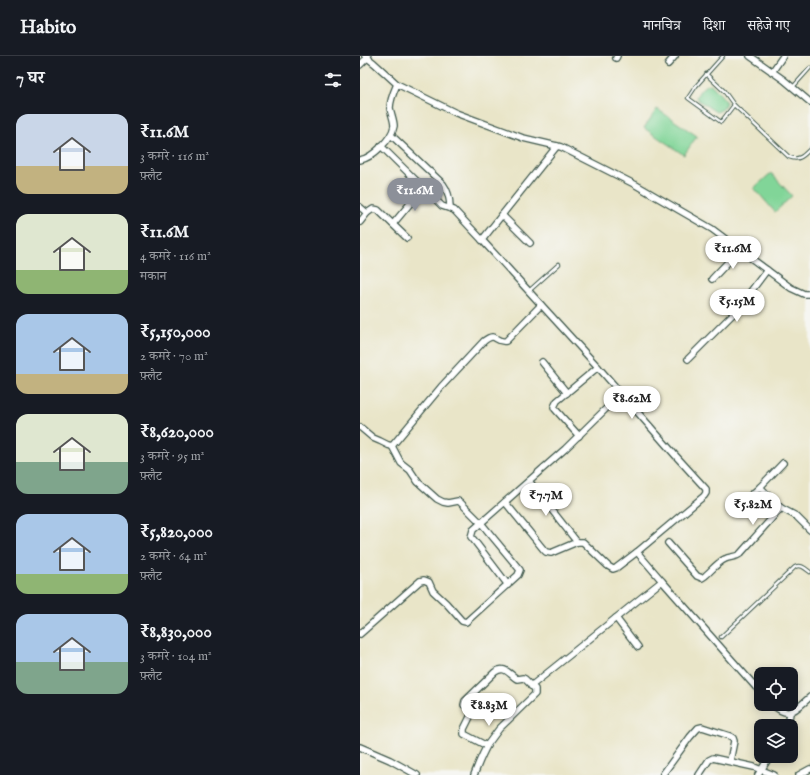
<!DOCTYPE html>
<html lang="hi">
<head>
<meta charset="utf-8">
<style>
  body { margin:0; font-family:"IM FELL English","Noto Serif Devanagari",serif; background:#242831; color:#f1f3f6; height:100vh; display:flex; flex-direction:column; font-size:15px; white-space:nowrap }
  * { box-sizing:border-box; margin:0 }
  p { font-size:13px; color:#9ea1a6 }
  .icon { flex:none; width:22px; height:22px; fill:none; stroke:currentColor; stroke-width:2; stroke-linecap:round; stroke-linejoin:round }
  .map { position:relative; flex:1; overflow:hidden }
  .details { display:flex; flex-direction:column; background:#171b24; width:360px }
  .details>* { flex:none }
  .buttons { position:absolute; left:394px; top:611px; display:grid; gap:8px }
  .buttons a { display:grid; place-items:center; width:44px; height:44px; border-radius:8px; background:#171b24; box-shadow:0 2px 10px #0003; font-size:20px }
  .price { position:absolute; translate:-50% -34px; padding:0 9px; border-radius:14px; background:#fff; color:#222; font-size:13px; line-height:26px; filter:drop-shadow(0 1px 2px #0008) }
  .price::after { content:''; position:absolute; left:50%; top:24px; width:12px; height:9px; margin-left:-6px; background:inherit; clip-path:polygon(0 0,100% 0,50% 100%) }
  .price.active { background:#8c9099; color:#fff }
  ul { padding:0; list-style:none }
  li { display:flex; align-items:center; gap:12px; height:100px; padding:0 16px }
  li span { display:grid; place-items:center; flex:none; width:112px; height:80px; border-radius:12px; color:#555 }
  li>.icon { margin-inline-start:auto }
  span .icon { width:48px; height:48px; fill:#fffc; stroke-width:1 }
  li b { font-size:17px }
  h2 { display:flex; justify-content:space-between; align-items:center; height:48px; padding:0 16px; font-size:17px }
  header { display:flex; align-items:center; gap:24px; box-sizing:border-box; height:56px; padding:0 20px; background:#171b24; border-bottom:1px solid #363941 }
  header strong { font-size:19px }
  nav { display:flex; gap:22px; margin-inline-start:auto; font-size:14px }
  main { display:flex; flex:1; min-height:0 }
  .map>svg:first-child { display:block }
  .green { fill:#81d598; stroke:#508966 }
  .lines { fill:none; stroke-linecap:round; stroke-linejoin:round }
  .lane-casing { stroke:#3d564a; stroke-width:4.5 }
  .street-casing { stroke:#3d564a; stroke-width:8 }
  .lane { stroke:#fff; stroke-width:2.5 }
  .street { stroke:#fff; stroke-width:5.5 }
</style>
</head>
<body>
<header>
<strong>Habito</strong>
<nav><a>मानचित्र</a><a>दिशा</a><a>सहेजे गए</a></nav>
</header>
<main>
<section class="details">
<h2>7 घर<svg class="icon" aria-label="filters" viewBox="0 0 24 24"><path d="M4 7h16M4 17h16"/><circle cx="9" cy="7" r="2"/><circle cx="15" cy="17" r="2"/></svg></h2>
<ul>
<li><span style="background:linear-gradient(#c9d6e8 65%,#c2b280 0)"><svg class="icon" aria-label="home" viewBox="0 0 24 24"><path d="M3 11l9-7 9 7M6 9v11h12V9"/></svg></span><div><b>₹11.6M</b><p>3 कमरे · 116 m²</p><p>फ़्लैट</p></div></li>
<li><span style="background:linear-gradient(#dfe7d0 70%,#8fb573 0)"><svg class="icon" aria-label="home" viewBox="0 0 24 24"><path d="M3 11l9-7 9 7M6 9v11h12V9"/></svg></span><div><b>₹11.6M</b><p>4 कमरे · 116 m²</p><p>मकान</p></div></li>
<li><span style="background:linear-gradient(#a9c7e8 75%,#c2b280 0)"><svg class="icon" aria-label="home" viewBox="0 0 24 24"><path d="M3 11l9-7 9 7M6 9v11h12V9"/></svg></span><div><b>₹5,150,000</b><p>2 कमरे · 70 m²</p><p>फ़्लैट</p></div></li>
<li><span style="background:linear-gradient(#dfe7d0 60%,#7fa58c 0)"><svg class="icon" aria-label="home" viewBox="0 0 24 24"><path d="M3 11l9-7 9 7M6 9v11h12V9"/></svg></span><div><b>₹8,620,000</b><p>3 कमरे · 95 m²</p><p>फ़्लैट</p></div></li>
<li><span style="background:linear-gradient(#a9c7e8 75%,#8fb573 0)"><svg class="icon" aria-label="home" viewBox="0 0 24 24"><path d="M3 11l9-7 9 7M6 9v11h12V9"/></svg></span><div><b>₹5,820,000</b><p>2 कमरे · 64 m²</p><p>फ़्लैट</p></div></li>
<li><span style="background:linear-gradient(#a9c7e8 60%,#7fa58c 0)"><svg class="icon" aria-label="home" viewBox="0 0 24 24"><path d="M3 11l9-7 9 7M6 9v11h12V9"/></svg></span><div><b>₹8,830,000</b><p>3 कमरे · 104 m²</p><p>फ़्लैट</p></div></li>
</ul>
</section>
<div class="map">
<svg width="450" height="719" viewBox="0 0 450 719">
  <rect width="100%" height="100%" fill="#f6f6f2"/>
  <filter id="ink" filterUnits="userSpaceOnUse"><feTurbulence type="fractalNoise" baseFrequency=".025" numOctaves="2"/><feDisplacementMap in="SourceGraphic" scale="8" xChannelSelector="R" yChannelSelector="G"/><feConvolveMatrix kernelMatrix="1 2 1 2 8 2 1 2 1" color-interpolation-filters="sRGB"/></filter>
  <filter id="wash" filterUnits="userSpaceOnUse"><feTurbulence type="fractalNoise" baseFrequency=".012" numOctaves="4" result="noise"/><feDisplacementMap in="SourceGraphic" scale="16" xChannelSelector="R" yChannelSelector="G"/><feGaussianBlur stdDeviation="0.9" result="paint"/><feColorMatrix in="noise" values="0 0 0 0 0 0 0 0 0 0 0 0 0 0 0 0 0 1.4 0 .05"/><feComposite in="paint" operator="in"/></filter>
  <g filter="url(#wash)">
    <rect width="100%" height="100%" fill="#e9e5c8"/>
    <g class="green">
      <path d="M351,28L366,45C365,52 363,54 356,56L338,44L336,41C340,34 343,29 351,28Z"/>
      <polygon points="297,53 337,80 324,99 284,72"/>
      <polygon points="411,117 432,140 415,156 394,132"/>
    </g>
  </g>
  <g filter="url(#ink)">
    <g class="lines">
      <g class="lane-casing">
        <g id="lane">
          <polyline points="346,18 364,35 374,49 361,66 328,42 336,30 363,0"/>
          <polyline points="433,31 450,12"/>
          <path d="M374,49L429,101C439,105 443,100 450,93"/>
          <polyline points="170,234 199,208"/>
          <path d="M361,581L435,511C441,508 445,512 450,516"/>
        </g>
      </g>
      <g class="street-casing">
        <g id="street">
          <polyline points="5,0 14,7 37,28 96,57 163,82 201,91 276,129 352,173 431,232 444,238 450,238"/>
          <polyline points="390,0 424,24 450,46"/>
          <polyline points="256,2 257,0"/>
          <polyline points="308,8 315,0"/>
          <polyline points="0,9 8,1"/>
          <polyline points="412,16 423,0"/>
          <path d="M31,79L83,128C89,136 90,143 90,152"/>
          <polyline points="21,90 79,147 82,150 94,154 122,184 197,90"/>
          <path d="M0,104C12,102 32,83 34,70C34,64 31,58 30,52C30,44 34,35 37,28"/>
          <polyline points="0,151 7,157 0,166"/>
          <polyline points="7,157 13,153 18,154 47,182"/>
          <polyline points="142,159 170,187"/>
          <polyline points="33,168 63,132"/>
          <polyline points="122,184 238,311 315,399 346,433 346,437 344,440 277,496 302,525"/>
          <polyline points="352,223 369,205 376,191"/>
          <polyline points="328,303 376,255 407,214"/>
          <polyline points="182,306 207,337"/>
          <path d="M0,371L13,382L20,385L28,389L32,390L81,331L124,285C137,275 134,287 146,285L181,249"/>
          <polyline points="219,380 195,353 194,351 197,345 238,311"/>
          <polyline points="423,407 400,431 421,452 436,460 450,474"/>
          <polyline points="169,425 217,486"/>
          <polyline points="385,445 400,431"/>
          <polyline points="145,446 184,494 186,496 191,497 217,486 223,486 248,510 253,513 256,512 277,496"/>
          <path d="M308,487L337,520L342,522L345,520C351,515 358,506 365,503C370,500 375,502 380,498L421,452"/>
          <polyline points="148,529 113,483 111,481 113,474 205,393 261,338"/>
          <polyline points="256,562 278,591"/>
          <polyline points="0,578 60,525 64,524 69,526 73,535 86,547 102,565 106,566 158,519 160,514 121,467 100,446 98,445 88,447 83,446 77,443 58,426 50,414 41,407 32,390"/>
          <polyline points="171,630 302,525 401,637"/>
          <path d="M412,648C429,664 435,654 450,641"/>
          <polyline points="428,670 430,657"/>
          <polyline points="0,691 30,704 57,719"/>
          <polyline points="303,718 330,681 338,672 342,671 370,680 373,682 374,685 370,705"/>
          <path d="M114,719C118,709 122,698 128,688L139,673L175,638V633L165,623L163,622L157,623C149,618 145,609 135,616L105,645L104,649C107,652 112,652 112,657L104,673V678L127,690"/>
          <polyline points="339,719 349,704 353,702 394,711 414,719"/>
          <polyline points="398,719 410,700"/>
          <polyline points="439,719 450,713"/>
        </g>
      </g>
      <use href="#lane" class="lane"/>
      <use href="#street" class="street"/>
    </g>
  </g>
</svg>
<div class="buttons">
<a><svg class="icon" aria-label="locate" viewBox="0 0 24 24"><circle cx="12" cy="12" r="6"/><path d="M12 2v4M12 18v4M2 12h4M18 12h4"/></svg></a>
<a><svg class="icon" aria-label="layers" viewBox="0 0 24 24"><path d="M12 4l9 5-9 5-9-5zM3 14l9 5 9-5"/></svg></a>
</div>
<b class="price active" style="left:55px;top:156px">₹11.6M</b>
<b class="price" style="left:373px;top:214px">₹11.6M</b>
<b class="price" style="left:377px;top:267px">₹5.15M</b>
<b class="price" style="left:272px;top:364px">₹8.62M</b>
<b class="price" style="left:186px;top:461px">₹7.7M</b>
<b class="price" style="left:393px;top:470px">₹5.82M</b>
<b class="price" style="left:129px;top:671px">₹8.83M</b>
</div>
</main>
</body>
</html>
